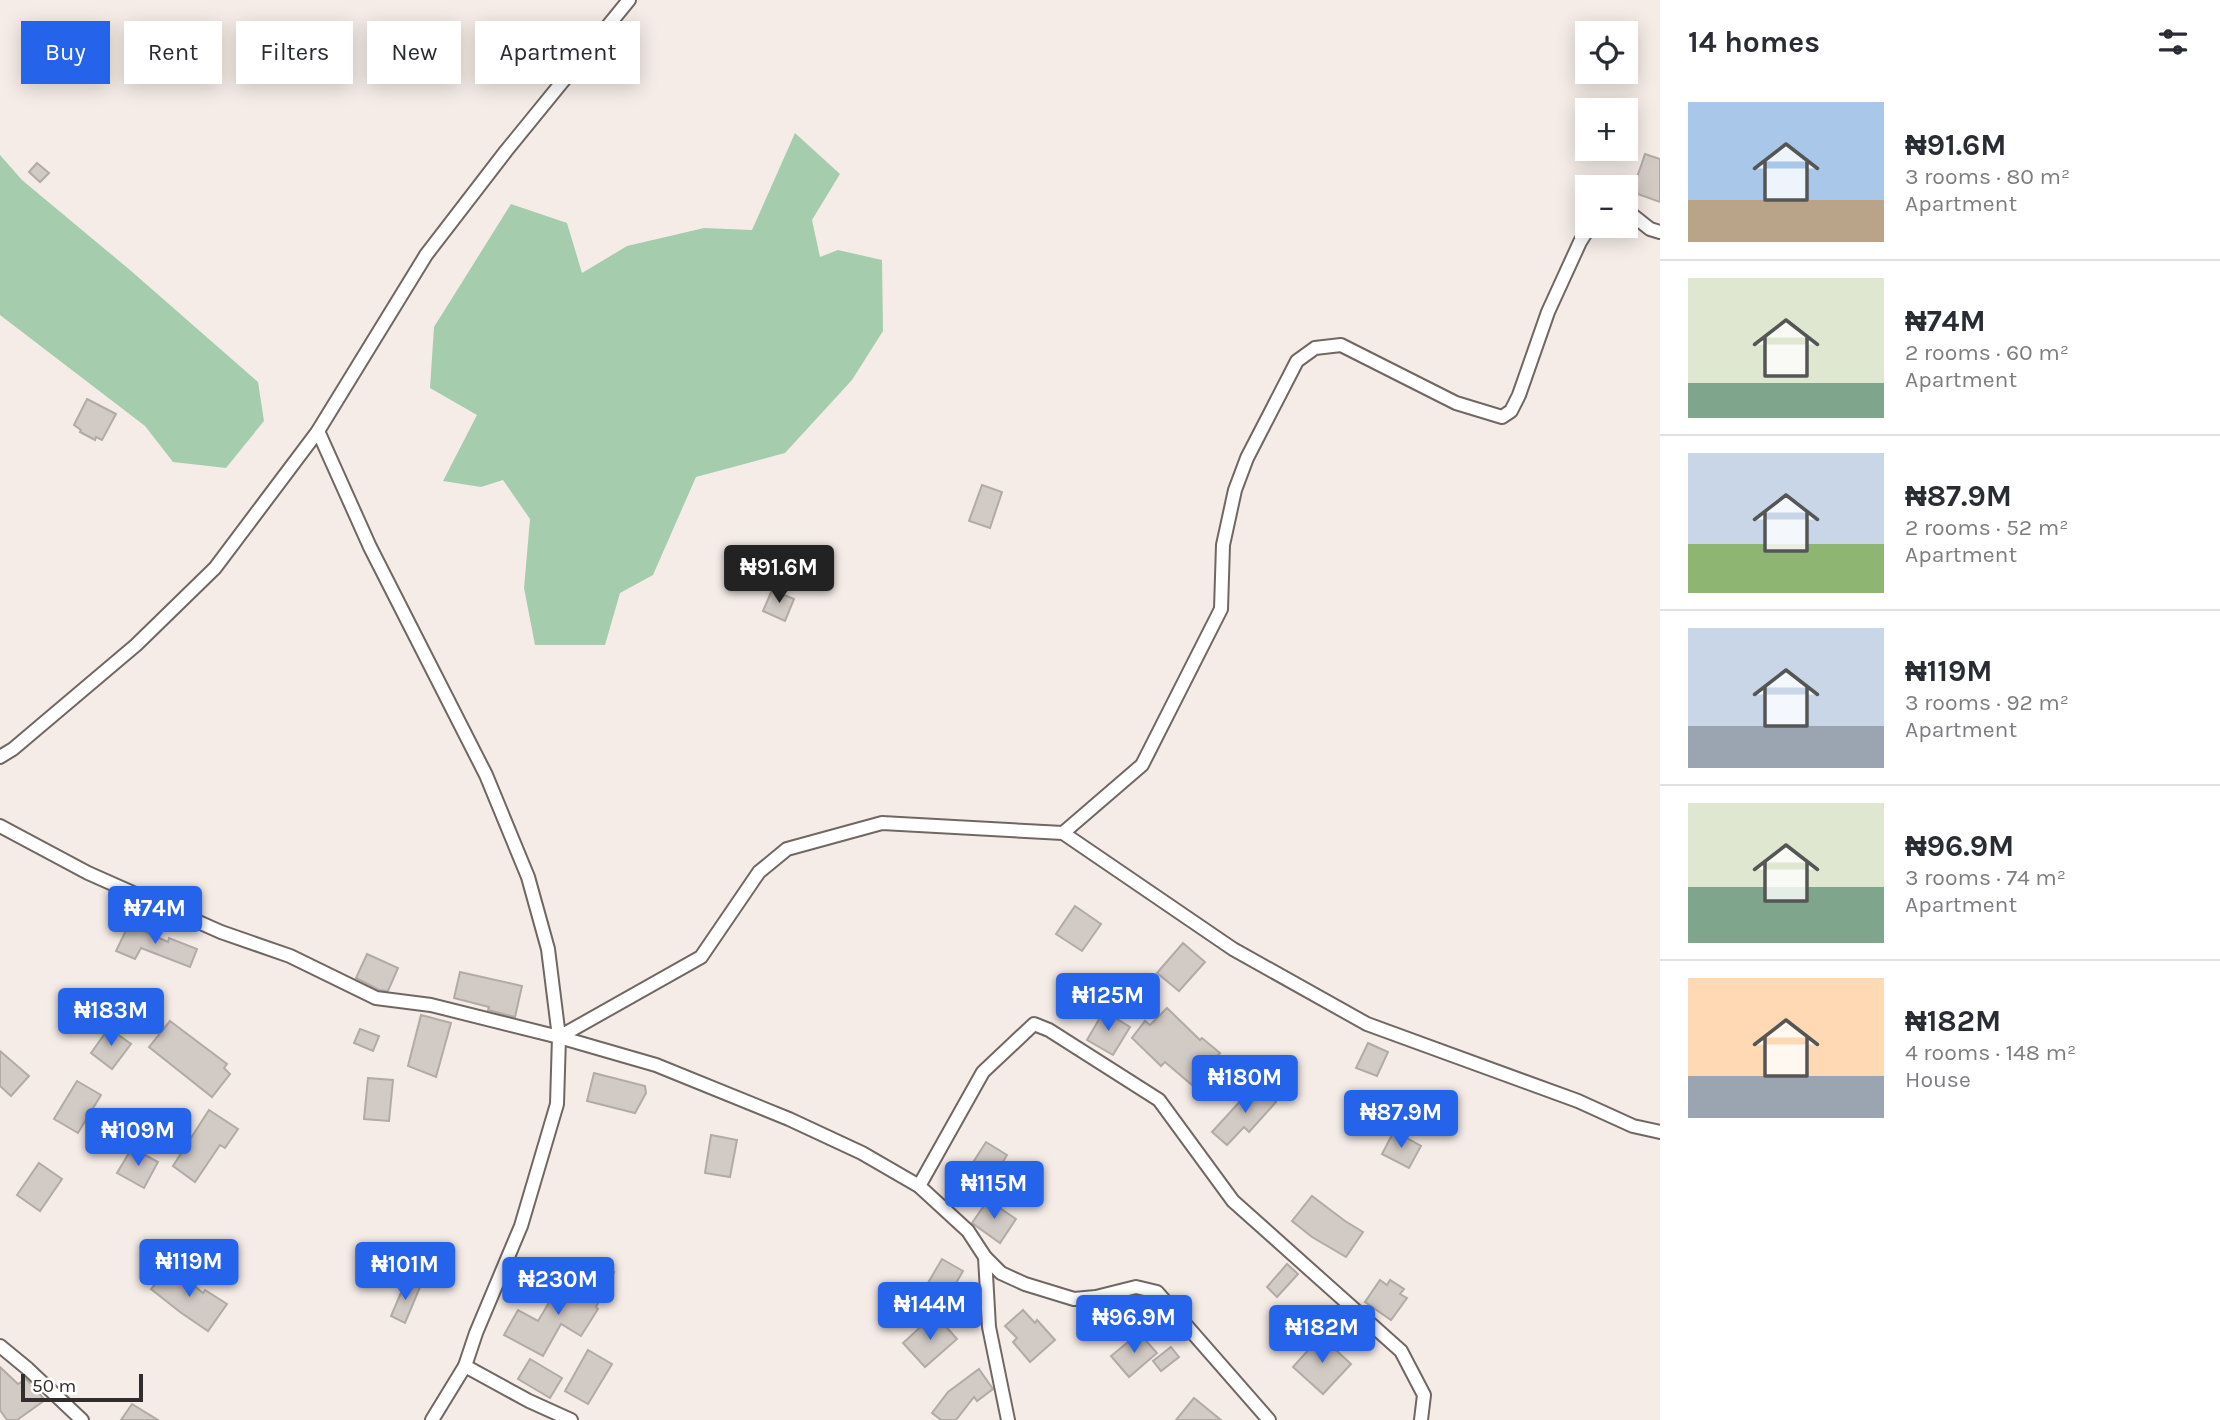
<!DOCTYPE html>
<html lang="en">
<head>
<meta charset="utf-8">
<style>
  body { margin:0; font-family:Karla,sans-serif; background:#f2f2f3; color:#2b2b33; height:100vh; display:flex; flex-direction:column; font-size:26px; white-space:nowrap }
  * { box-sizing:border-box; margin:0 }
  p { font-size:23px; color:#7c7c81 }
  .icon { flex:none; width:38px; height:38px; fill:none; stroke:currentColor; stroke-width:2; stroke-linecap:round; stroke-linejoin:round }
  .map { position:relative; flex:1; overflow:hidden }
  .side { display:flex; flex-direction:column; background:#fff; width:560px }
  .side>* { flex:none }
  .banner { position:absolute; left:21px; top:21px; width:665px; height:63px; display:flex; gap:14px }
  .tools { position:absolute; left:1575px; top:21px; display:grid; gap:14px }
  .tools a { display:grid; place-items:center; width:63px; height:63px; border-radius:0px; background:#fff; box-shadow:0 4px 18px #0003; font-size:35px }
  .scale { position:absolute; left:21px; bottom:18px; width:122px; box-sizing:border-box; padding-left:7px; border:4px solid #312d2c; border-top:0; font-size:19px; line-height:24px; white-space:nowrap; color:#312d2c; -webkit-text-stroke:5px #fff; paint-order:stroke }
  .price { position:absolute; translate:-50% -60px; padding:0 16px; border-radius:7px; background:#2563eb; color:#fff; font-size:23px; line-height:46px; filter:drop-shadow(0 2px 4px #0008) }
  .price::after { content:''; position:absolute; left:50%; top:42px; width:21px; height:16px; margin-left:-10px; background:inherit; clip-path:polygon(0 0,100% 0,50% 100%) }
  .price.selected { background:#222; color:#fff }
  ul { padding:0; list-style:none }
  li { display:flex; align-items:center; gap:21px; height:175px; padding:0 28px }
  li+li { border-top:2px solid #e1e1e2 }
  li span { display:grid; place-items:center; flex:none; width:196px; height:140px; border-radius:0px; color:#555 }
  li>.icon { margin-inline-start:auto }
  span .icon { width:84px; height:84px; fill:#fffc; stroke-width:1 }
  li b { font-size:30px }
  h2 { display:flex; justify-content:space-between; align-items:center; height:84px; padding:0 28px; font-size:30px }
  .chip { padding:0 24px; border-radius:0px; background:#fff; box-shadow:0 4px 18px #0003; font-size:24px; line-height:63px }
  .chip.selected { background:#2563eb; color:#fff }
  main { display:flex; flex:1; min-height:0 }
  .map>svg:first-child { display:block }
  .green { fill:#a5cdad }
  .building { fill:#d2cac4; stroke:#b2aaa5; stroke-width:2 }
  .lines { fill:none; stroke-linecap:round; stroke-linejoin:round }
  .street-casing { stroke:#706763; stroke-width:16 }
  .street { stroke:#fff; stroke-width:12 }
</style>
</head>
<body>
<main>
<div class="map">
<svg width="1660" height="1420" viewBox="0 0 1660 1420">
  <rect width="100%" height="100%" fill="#f5ece7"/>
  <g class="green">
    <polygon points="795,133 840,174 812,220 820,257 838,250 882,260 883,331 852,380 785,453 696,477 653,575 620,593 605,645 535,645 524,588 530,519 503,480 481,487 443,481 477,415 430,388 434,327 511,204 567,223 582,273 627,246 704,228 752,230"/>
    <polygon points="0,155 22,180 130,270 258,382 264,421 226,468 173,462 145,426 0,315"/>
  </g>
  <g class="building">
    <polygon points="1645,154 1660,159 1660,202 1632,192"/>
    <polygon points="37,163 49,173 40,182 29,172"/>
    <polygon points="87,399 116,414 102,440 96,437 95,440 80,432 81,430 74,425"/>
    <polygon points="982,485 1002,492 990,528 969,521"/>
    <polygon points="772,590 794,599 785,621 763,611"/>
    <polygon points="1075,906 1101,924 1082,951 1056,934"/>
    <polygon points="129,924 168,942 169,938 197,949 190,967 141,948 135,959 116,951"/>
    <polygon points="1183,943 1205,962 1179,991 1157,973"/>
    <polygon points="367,954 398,968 388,991 379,990 356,978"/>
    <polygon points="460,972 522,986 515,1017 488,1010 489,1007 454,998"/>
    <polygon points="1167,1008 1200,1040 1202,1038 1220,1053 1192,1085 1165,1062 1161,1066 1132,1038 1145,1021 1150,1025"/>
    <polygon points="1104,1011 1130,1027 1113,1055 1087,1040"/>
    <polygon points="421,1015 451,1023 436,1077 408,1066"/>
    <polygon points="170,1021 227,1064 224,1068 230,1074 212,1097 149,1047"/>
    <polygon points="109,1028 131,1044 112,1069 91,1053"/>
    <polygon points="360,1029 379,1036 373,1051 354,1043"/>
    <polygon points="1368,1043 1388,1052 1377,1076 1356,1068"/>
    <polygon points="0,1051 29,1076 11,1096 0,1086"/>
    <polygon points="594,1073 645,1086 646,1093 635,1113 587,1101"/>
    <polygon points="368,1078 393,1080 389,1121 364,1119"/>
    <polygon points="77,1081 101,1095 78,1133 54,1119"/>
    <polygon points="1256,1084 1276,1102 1249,1132 1244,1127 1227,1145 1212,1132"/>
    <polygon points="209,1110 238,1129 225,1148 220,1145 195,1182 173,1166"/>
    <polygon points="1394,1131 1421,1146 1409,1168 1382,1154"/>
    <polygon points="711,1135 737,1140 730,1177 705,1173"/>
    <polygon points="986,1142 1007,1155 987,1188 965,1175"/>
    <polygon points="132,1148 158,1162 144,1188 117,1173"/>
    <polygon points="39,1163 62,1179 40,1211 17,1195"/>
    <polygon points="1312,1196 1345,1221 1363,1232 1346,1257 1312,1237 1292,1221"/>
    <polygon points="988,1200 1016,1219 1000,1243 972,1223"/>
    <polygon points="942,1259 963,1271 946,1300 925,1288"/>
    <polygon points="1287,1264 1298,1274 1277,1297 1267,1287"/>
    <polygon points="170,1266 203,1293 205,1290 227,1304 208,1331 180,1312 151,1289"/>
    <polygon points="604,1267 614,1272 596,1307 598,1309 581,1336 561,1324 543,1356 504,1335 518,1310 538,1321 559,1286 585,1301"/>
    <polygon points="1380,1280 1387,1285 1390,1280 1404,1289 1400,1294 1407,1298 1391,1320 1365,1302"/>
    <polygon points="406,1281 420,1287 405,1323 391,1316"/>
    <polygon points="1023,1310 1035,1323 1037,1320 1055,1340 1030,1362 1013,1342 1017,1338 1005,1326"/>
    <polygon points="927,1321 933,1328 941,1321 957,1339 925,1367 903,1343"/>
    <polygon points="1139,1333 1157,1353 1129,1377 1111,1356"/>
    <polygon points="1321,1336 1351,1364 1323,1394 1293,1367"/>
    <polygon points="1171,1347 1179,1357 1161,1371 1153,1361"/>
    <polygon points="588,1350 612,1364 588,1404 565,1391"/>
    <polygon points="530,1359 562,1378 550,1398 518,1379"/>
    <polygon points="0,1367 18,1384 26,1379 45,1400 17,1420 7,1420 0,1410"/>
    <polygon points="979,1369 993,1389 977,1401 974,1397 956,1420 941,1420 932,1413 948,1392"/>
    <polygon points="1194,1398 1221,1420 1176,1420"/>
    <polygon points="132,1404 158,1420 121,1420"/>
  </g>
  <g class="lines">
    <g class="street-casing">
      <g id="street">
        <polyline points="1626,210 1650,229 1660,232"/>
        <polyline points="318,431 370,547 486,775 528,877 548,949 559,1037 557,1104 521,1226 476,1333 465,1366 432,1420"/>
        <polyline points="0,757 13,749 136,645 215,568 318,431 426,255 506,151 629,0"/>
        <polyline points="0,826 88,873 221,932 290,956 376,998 431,1005 559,1037 656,1065 789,1119 862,1153 919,1186 968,1231 985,1257 1001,1273 1025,1284 1074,1299 1096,1297 1136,1287 1157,1292 1269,1420"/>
        <polyline points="1063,833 1142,765 1221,609 1223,545 1235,490 1247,458 1297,361 1315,348 1341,345 1456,403 1502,417 1511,411 1519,395 1548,312 1580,242 1590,226"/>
        <polyline points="559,1037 701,957 759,872 787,849 882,823 1063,833 1233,949 1367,1024 1578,1101 1633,1126 1660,1132"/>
        <polyline points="919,1186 983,1072 1034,1024 1049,1030 1159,1100 1233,1201 1401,1351 1424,1395 1421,1420"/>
        <polyline points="985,1257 989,1327 1008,1420"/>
        <polyline points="0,1346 28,1369 82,1420"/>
        <polyline points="465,1366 529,1401 571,1420"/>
      </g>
    </g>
    <use href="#street" class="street"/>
  </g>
</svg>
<div class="tools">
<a><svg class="icon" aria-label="locate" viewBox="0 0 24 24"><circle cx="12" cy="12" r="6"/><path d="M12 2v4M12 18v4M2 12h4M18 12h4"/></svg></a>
<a>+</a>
<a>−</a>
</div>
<div class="scale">50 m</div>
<b class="price selected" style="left:779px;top:605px">₦91.6M</b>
<b class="price" style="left:155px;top:946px">₦74M</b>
<b class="price" style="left:1108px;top:1033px">₦125M</b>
<b class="price" style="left:111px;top:1048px">₦183M</b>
<b class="price" style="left:1245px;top:1115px">₦180M</b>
<b class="price" style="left:1401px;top:1150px">₦87.9M</b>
<b class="price" style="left:138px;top:1168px">₦109M</b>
<b class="price" style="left:994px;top:1221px">₦115M</b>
<b class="price" style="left:189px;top:1299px">₦119M</b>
<b class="price" style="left:405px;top:1302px">₦101M</b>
<b class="price" style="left:558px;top:1317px">₦230M</b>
<b class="price" style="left:930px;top:1342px">₦144M</b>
<b class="price" style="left:1134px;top:1355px">₦96.9M</b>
<b class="price" style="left:1322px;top:1365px">₦182M</b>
<div class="banner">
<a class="chip selected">Buy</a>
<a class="chip">Rent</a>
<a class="chip">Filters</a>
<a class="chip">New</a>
<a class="chip">Apartment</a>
</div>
</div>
<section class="side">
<h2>14 homes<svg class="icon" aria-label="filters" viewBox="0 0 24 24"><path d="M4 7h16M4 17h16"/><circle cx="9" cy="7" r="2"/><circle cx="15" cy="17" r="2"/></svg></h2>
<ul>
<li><span style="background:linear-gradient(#a9c7e8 70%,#b9a48a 0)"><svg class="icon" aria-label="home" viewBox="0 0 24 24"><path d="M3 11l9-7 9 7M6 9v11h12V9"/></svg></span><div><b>₦91.6M</b><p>3 rooms · 80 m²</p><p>Apartment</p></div></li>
<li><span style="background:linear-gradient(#dfe7d0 75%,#7fa58c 0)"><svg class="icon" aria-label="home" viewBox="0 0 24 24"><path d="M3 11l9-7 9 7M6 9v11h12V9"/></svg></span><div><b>₦74M</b><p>2 rooms · 60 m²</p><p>Apartment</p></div></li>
<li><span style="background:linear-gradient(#c9d6e8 65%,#8fb573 0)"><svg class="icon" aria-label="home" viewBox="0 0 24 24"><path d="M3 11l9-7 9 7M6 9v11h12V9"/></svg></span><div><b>₦87.9M</b><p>2 rooms · 52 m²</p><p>Apartment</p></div></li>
<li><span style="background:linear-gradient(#c9d6e8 70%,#9aa5b1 0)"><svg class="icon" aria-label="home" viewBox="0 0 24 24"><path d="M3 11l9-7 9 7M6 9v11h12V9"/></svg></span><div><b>₦119M</b><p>3 rooms · 92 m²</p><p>Apartment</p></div></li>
<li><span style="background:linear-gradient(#dfe7d0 60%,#7fa58c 0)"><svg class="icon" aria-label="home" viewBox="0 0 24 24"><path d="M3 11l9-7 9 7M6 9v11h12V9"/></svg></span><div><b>₦96.9M</b><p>3 rooms · 74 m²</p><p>Apartment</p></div></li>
<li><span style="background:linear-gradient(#ffd9b3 70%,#9aa5b1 0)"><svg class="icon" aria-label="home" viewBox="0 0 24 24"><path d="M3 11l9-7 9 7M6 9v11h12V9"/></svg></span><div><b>₦182M</b><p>4 rooms · 148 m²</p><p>House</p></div></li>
</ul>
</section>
</main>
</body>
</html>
